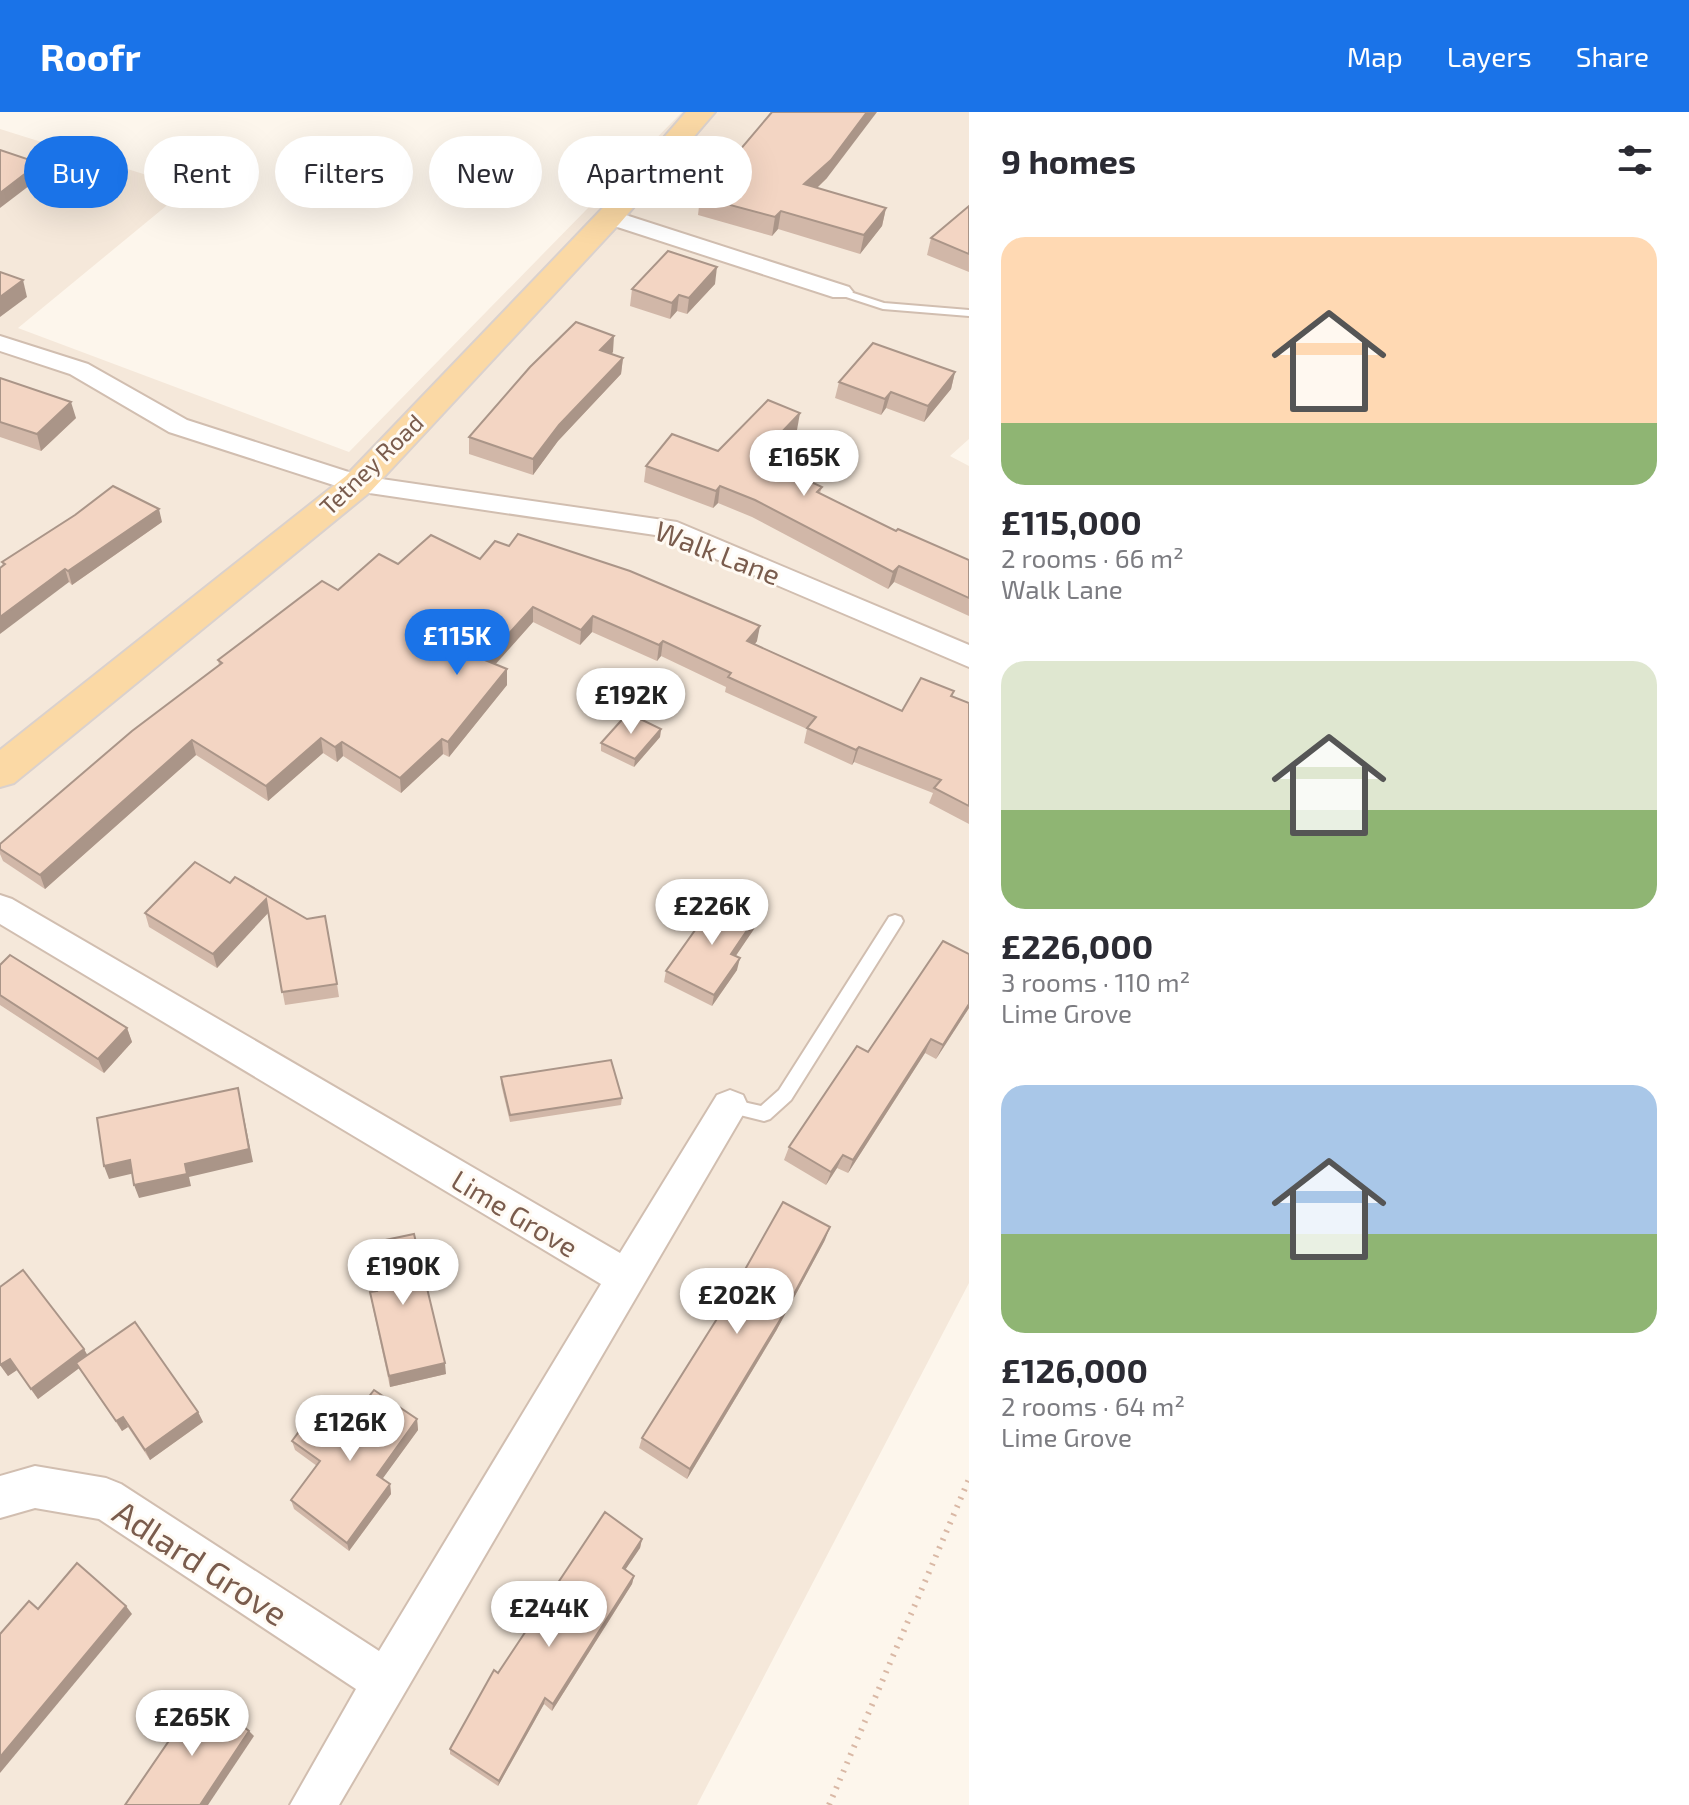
<!DOCTYPE html>
<html lang="en">
<head>
<meta charset="utf-8">
<style>
  body { margin:0; font-family:"Exo 2",sans-serif; background:#f2f2f3; color:#2b2b33; height:100vh; display:flex; flex-direction:column; font-size:30px; white-space:nowrap }
  * { box-sizing:border-box; margin:0 }
  p { font-size:26px; color:#7c7c81 }
  .icon { flex:none; width:44px; height:44px; fill:none; stroke:currentColor; stroke-width:2; stroke-linecap:round; stroke-linejoin:round }
  .map { position:relative; flex:1; overflow:hidden }
  .sheet { display:flex; flex-direction:column; background:#fff; width:720px }
  .sheet>* { flex:none }
  .guide { position:absolute; left:24px; top:24px; width:760px; height:72px; display:flex; gap:16px }
  .price { position:absolute; translate:-50% -68px; padding:0 18px; border-radius:28px; background:#fff; color:#222; font-size:26px; line-height:52px; filter:drop-shadow(0 2px 4px #0008) }
  .price::after { content:''; position:absolute; left:50%; top:48px; width:24px; height:18px; margin-left:-12px; background:inherit; clip-path:polygon(0 0,100% 0,50% 100%) }
  .price.selected { background:#1a73e8; color:#fff }
  ul { padding:0; list-style:none }
  li { display:grid; align-content:center; gap:16px; height:424px; padding:0 32px }
  li span { display:grid; place-items:center; height:248px; border-radius:24px; color:#555 }
  li>.icon { margin-inline-start:auto }
  span .icon { width:144px; height:144px; fill:#fffc; stroke-width:1 }
  li b { font-size:34px }
  h2 { display:flex; justify-content:space-between; align-items:center; height:96px; padding:0 32px; font-size:34px }
  .tag { padding:0 28px; border-radius:36px; background:#fff; box-shadow:0 8px 32px #0002; font-size:28px; line-height:72px }
  .tag.selected { background:#1a73e8; color:#fff }
  header { display:flex; align-items:center; gap:48px; box-sizing:border-box; height:112px; padding:0 40px; background:#1a73e8; color:#fff }
  header strong { font-size:38px }
  nav { display:flex; gap:44px; margin-inline-start:auto; font-size:28px }
  main { display:flex; flex:1; min-height:0 }
  .map>svg:first-child { display:block }
  .residential { fill:#f5e8da }
  .lines { fill:none; stroke-linecap:round; stroke-linejoin:round }
  .service-casing { stroke:#d1beb0; stroke-width:4 }
  .minor-casing { stroke:#d1beb0; stroke-width:4 }
  .primary-casing { stroke:#dad1cd; stroke-width:4 }
  .path { stroke:#d9b8a5; stroke-width:6; stroke-dasharray:2 7; stroke-linecap:butt }
  .service { fill:#fff; fill-rule:evenodd }
  .minor { fill:#fff; fill-rule:evenodd }
  .primary { fill:#fbd9a5; fill-rule:evenodd }
  .wall { fill:#d1b7a8 }
  .shaded-wall { fill:#aa9588 }
  .building { fill:#f3d5c3; stroke:#aa9588; stroke-width:2 }
  .labels { text-anchor:middle; dominant-baseline:central; stroke-width:6; stroke-linejoin:round; paint-order:stroke }
  .far-street-label { font-size:24px; fill:#7a5c4d; stroke:#fffaf3 }
  .street-label { font-size:28px; fill:#7a5c4d; stroke:#fffaf3 }
  .near-street-label { font-size:34px; fill:#7a5c4d; stroke:#fffaf3 }
</style>
</head>
<body>
<header>
<strong>Roofr</strong>
<nav><a>Map</a><a>Layers</a><a>Share</a></nav>
</header>
<main>
<div class="map">
<svg width="969" height="1693" viewBox="0 0 969 1693">
  <rect width="100%" height="100%" fill="#fdf6ec"/>
  <polygon class="residential" points="682,0 969,0 969,327 950,344 969,354 969,1171 697,1693 0,1693 0,17 188,76 18,216 349,340"/>
  <g class="lines">
    <g class="service-casing">
      <g id="service">
        <polygon points="841,177 884,191 969,198 969,204 883,197 837,182 837,178"/>
        <polygon points="895,803 901,805 903,809 901,813 791,988 770,1007 764,1009 724,999 721,994 724,989 730,987 761,994 779,978 889,805"/>
      </g>
    </g>
    <g class="minor-casing">
      <g id="minor">
        <polygon points="610,98 849,175 853,180 849,185 833,185 602,110 599,105 602,100"/>
        <polygon points="0,224 88,252 187,308 361,364 677,410 969,533 969,555 662,424 349,378 169,320 70,262 0,239"/>
        <polygon points="0,783 12,787 620,1141 717,983 730,978 743,983 748,994 339,1693 290,1693 356,1577 99,1407 35,1396 0,1406 0,1364 35,1354 106,1366 121,1372 379,1539 601,1172 0,812"/>
      </g>
    </g>
    <g class="primary-casing">
      <polygon id="primary" points="686,0 715,0 620,111 370,380 14,671 0,675 0,638 346,364 600,99"/>
    </g>
    <polyline class="path" points="829,1693 969,1367"/>
    <use href="#service" class="service"/>
    <use href="#minor" class="minor"/>
    <use href="#primary" class="primary"/>
  </g>
  <g class="wall">
    <polygon points="827,66 817,76 886,96 882,114 860,142 778,117 772,124 698,103 700,85"/>
    <polygon points="969,94 969,160 927,143 931,126"/>
    <polygon points="715,172 687,202 677,199 670,207 630,194 632,177"/>
    <polygon points="613,240 612,242 623,246 621,262 558,329 533,363 469,342 469,325"/>
    <polygon points="955,260 951,277 924,310 886,296 881,303 835,286 839,270"/>
    <polygon points="0,266 76,306 41,339 0,325"/>
    <polygon points="797,318 767,350 822,375 820,381 896,419 969,448 969,504 894,470 888,477 752,405 718,391 713,396 644,370 646,354 718,339"/>
    <polygon points="162,410 72,473 69,470 3,454 2,450"/>
    <polygon points="480,447 757,529 755,532 902,599 954,579 952,584 969,591 969,712 929,691 933,681 854,650 852,653 804,631 807,617 725,580 726,575 661,544 657,549 592,520 580,533 533,510 495,552 507,557 507,573 449,645 443,642 401,681 343,644 337,650 323,641 268,689 196,643 45,777 3,749 0,742 0,732 219,553 218,548 338,478 398,452"/>
    <polygon points="661,617 660,625 634,655 601,639 601,631"/>
    <polygon points="235,765 337,872 339,885 285,893 268,801 217,856 149,815 145,801 230,771"/>
    <polygon points="756,805 754,817 735,844 737,858 712,894 664,870 666,859"/>
    <polygon points="0,853 127,916 132,930 104,961 0,893"/>
    <polygon points="969,896 936,947 925,941 848,1061 837,1056 826,1073 784,1048 789,1035 868,940"/>
    <polygon points="501,965 622,986 621,993 510,1010 501,972"/>
    <polygon points="825,1128 776,1219 687,1367 639,1336 642,1326"/>
    <polygon points="366,1132 446,1262 390,1275 372,1192 370,1180 376,1179"/>
    <polygon points="84,1237 87,1243 198,1300 203,1310 150,1348 128,1315 122,1319 79,1256 38,1287 17,1258 8,1264 0,1253"/>
    <polygon points="417,1307 418,1318 382,1367 390,1372 391,1382 349,1439 294,1397 291,1388 317,1354 295,1338 292,1329 343,1318"/>
    <polygon points="642,1427 640,1436 625,1458 634,1464 632,1472 552,1599 544,1592 498,1674 450,1642 450,1637 498,1561"/>
  </g>
  <g class="shaded-wall">
    <polygon points="867,0 877,0 827,66 801,91 804,72"/>
    <polygon points="39,51 42,64 0,96 0,81"/>
    <polygon points="886,96 882,114 860,142 864,123"/>
    <polygon points="781,99 778,117 772,124 775,105"/>
    <polygon points="717,155 715,172 687,202 689,186"/>
    <polygon points="23,168 27,185 0,205 0,185"/>
    <polygon points="679,183 677,199 670,207 672,191"/>
    <polygon points="614,224 613,240 599,254 600,238"/>
    <polygon points="623,246 621,262 558,329 533,363 533,347 559,313"/>
    <polygon points="955,260 951,277 924,310 928,294"/>
    <polygon points="891,280 886,296 881,303 885,287"/>
    <polygon points="71,290 76,306 41,339 37,322"/>
    <polygon points="800,301 797,318 755,362 758,345"/>
    <polygon points="720,374 718,391 713,396 716,379"/>
    <polygon points="159,397 162,410 72,473 68,459"/>
    <polygon points="899,454 894,470 888,477 893,460"/>
    <polygon points="65,457 69,470 0,522 0,505"/>
    <polygon points="533,495 533,510 485,564 485,548"/>
    <polygon points="593,504 592,520 580,533 581,518"/>
    <polygon points="760,514 757,529 745,545 747,529"/>
    <polygon points="663,529 661,544 657,549 659,533"/>
    <polygon points="507,557 507,573 449,645 448,630"/>
    <polygon points="661,617 660,625 634,655 635,647"/>
    <polygon points="321,626 323,641 268,689 266,674"/>
    <polygon points="442,627 443,642 401,681 400,666"/>
    <polygon points="192,628 196,643 45,777 40,763"/>
    <polygon points="342,630 343,644 337,650 335,635"/>
    <polygon points="859,635 854,650 852,653 856,638"/>
    <polygon points="266,787 268,801 217,856 213,842"/>
    <polygon points="756,805 754,817 729,854 731,842"/>
    <polygon points="740,846 737,858 712,894 714,883"/>
    <polygon points="969,892 969,896 936,947 943,933"/>
    <polygon points="127,916 132,930 104,961 98,947"/>
    <polygon points="931,927 925,941 848,1061 853,1048"/>
    <polygon points="238,976 253,1050 189,1065 191,1074 139,1086 134,1073 185,1052"/>
    <polygon points="843,1043 837,1056 826,1073 831,1060"/>
    <polygon points="130,1048 135,1061 109,1067 104,1054"/>
    <polygon points="830,1115 825,1128 776,1219 687,1367 690,1357"/>
    <polygon points="84,1237 90,1248 38,1287 31,1277"/>
    <polygon points="10,1247 17,1258 8,1264 0,1253"/>
    <polygon points="445,1251 446,1262 390,1275 389,1264"/>
    <polygon points="198,1300 203,1310 150,1348 145,1338"/>
    <polygon points="123,1305 128,1315 122,1319 116,1309"/>
    <polygon points="417,1307 418,1318 378,1373 377,1363"/>
    <polygon points="390,1372 391,1382 349,1439 347,1431"/>
    <polygon points="642,1427 640,1436 621,1464 623,1456"/>
    <polygon points="634,1464 632,1472 552,1599 553,1592"/>
    <polygon points="126,1494 132,1502 0,1661 0,1645"/>
    <polygon points="545,1586 544,1592 498,1674 499,1669"/>
    <polygon points="249,1619 254,1624 208,1693 200,1693"/>
  </g>
  <g class="building">
    <polygon points="772,0 867,0 831,48 804,72 886,96 864,123 781,99 775,105 700,85"/>
    <polygon points="0,38 39,51 0,81"/>
    <polygon points="969,94 969,142 931,126"/>
    <polygon points="668,139 717,155 689,186 679,183 672,191 632,177"/>
    <polygon points="0,160 23,168 0,185"/>
    <polygon points="576,210 614,224 600,238 623,246 559,313 533,347 469,325 530,255"/>
    <polygon points="873,231 955,260 928,294 891,280 885,287 839,270"/>
    <polygon points="0,266 71,290 37,322 0,310"/>
    <polygon points="768,288 800,301 758,345 822,375 817,380 896,419 898,417 969,448 969,486 899,454 893,460 755,388 720,374 716,379 646,354 672,322 718,339"/>
    <polygon points="113,374 159,397 68,459 65,457 0,505 0,456 5,452 2,450 75,403"/>
    <polygon points="518,422 630,459 760,514 747,529 902,599 921,566 954,579 951,584 969,591 969,694 934,676 941,668 859,635 856,638 807,616 816,605 728,565 731,561 663,529 659,533 593,504 581,518 533,495 485,548 507,557 448,630 442,627 400,666 342,630 335,635 321,626 266,674 192,628 40,763 0,737 0,732 132,619 222,551 218,548 322,469 338,478 379,442 398,452 431,423 480,447 495,429 509,434"/>
    <polygon points="628,601 661,617 635,647 601,631"/>
    <polygon points="195,750 230,771 235,765 307,807 325,804 337,872 282,880 266,787 213,842 145,801"/>
    <polygon points="718,786 756,805 731,842 740,846 714,883 666,859"/>
    <polygon points="943,829 969,842 969,892 943,933 931,927 853,1048 843,1043 831,1060 789,1035 857,934 868,940"/>
    <polygon points="10,843 127,916 98,947 0,883 0,853"/>
    <polygon points="611,948 622,986 510,1003 501,965"/>
    <polygon points="238,976 249,1037 185,1052 187,1062 134,1073 130,1048 104,1054 97,1006"/>
    <polygon points="783,1090 830,1115 780,1208 690,1357 642,1326 720,1202"/>
    <polygon points="414,1122 445,1251 389,1264 370,1180 377,1179 366,1132"/>
    <polygon points="23,1158 84,1237 31,1277 10,1247 0,1253 0,1175"/>
    <polygon points="135,1210 198,1300 145,1338 123,1305 116,1309 76,1251"/>
    <polygon points="374,1278 417,1307 377,1363 390,1372 347,1431 291,1388 320,1349 292,1329 315,1298 343,1318"/>
    <polygon points="605,1400 642,1427 623,1456 634,1464 553,1592 545,1586 499,1669 450,1637 494,1558 498,1561"/>
    <polygon points="77,1451 126,1494 0,1645 0,1522 29,1489 38,1497"/>
    <polygon points="201,1582 249,1619 200,1693 125,1693"/>
  </g>
  <g class="labels">
    <g class="far-street-label">
      <text transform="translate(371 352) rotate(-44)">Tetney Road</text>
    </g>
    <g class="street-label">
      <text transform="translate(718 440) rotate(21)">Walk Lane</text>
      <text transform="translate(515 1101) rotate(31)">Lime Grove</text>
    </g>
    <g class="near-street-label">
      <text transform="translate(201 1450) rotate(33)">Adlard Grove</text>
    </g>
  </g>
</svg>
<b class="price" style="left:804px;top:386px">£165K</b>
<b class="price selected" style="left:457px;top:565px">£115K</b>
<b class="price" style="left:631px;top:624px">£192K</b>
<b class="price" style="left:712px;top:835px">£226K</b>
<b class="price" style="left:403px;top:1195px">£190K</b>
<b class="price" style="left:737px;top:1224px">£202K</b>
<b class="price" style="left:350px;top:1351px">£126K</b>
<b class="price" style="left:549px;top:1537px">£244K</b>
<b class="price" style="left:192px;top:1646px">£265K</b>
<div class="guide">
<a class="tag selected">Buy</a>
<a class="tag">Rent</a>
<a class="tag">Filters</a>
<a class="tag">New</a>
<a class="tag">Apartment</a>
</div>
</div>
<section class="sheet">
<h2>9 homes<svg class="icon" aria-label="filters" viewBox="0 0 24 24"><path d="M4 7h16M4 17h16"/><circle cx="9" cy="7" r="2"/><circle cx="15" cy="17" r="2"/></svg></h2>
<ul>
<li><span style="background:linear-gradient(#ffd9b3 75%,#8fb573 0)"><svg class="icon" aria-label="home" viewBox="0 0 24 24"><path d="M3 11l9-7 9 7M6 9v11h12V9"/></svg></span><div><b>£115,000</b><p>2 rooms · 66 m²</p><p>Walk Lane</p></div></li>
<li><span style="background:linear-gradient(#dfe7d0 60%,#8fb573 0)"><svg class="icon" aria-label="home" viewBox="0 0 24 24"><path d="M3 11l9-7 9 7M6 9v11h12V9"/></svg></span><div><b>£226,000</b><p>3 rooms · 110 m²</p><p>Lime Grove</p></div></li>
<li><span style="background:linear-gradient(#a9c7e8 60%,#8fb573 0)"><svg class="icon" aria-label="home" viewBox="0 0 24 24"><path d="M3 11l9-7 9 7M6 9v11h12V9"/></svg></span><div><b>£126,000</b><p>2 rooms · 64 m²</p><p>Lime Grove</p></div></li>
</ul>
</section>
</main>
</body>
</html>
